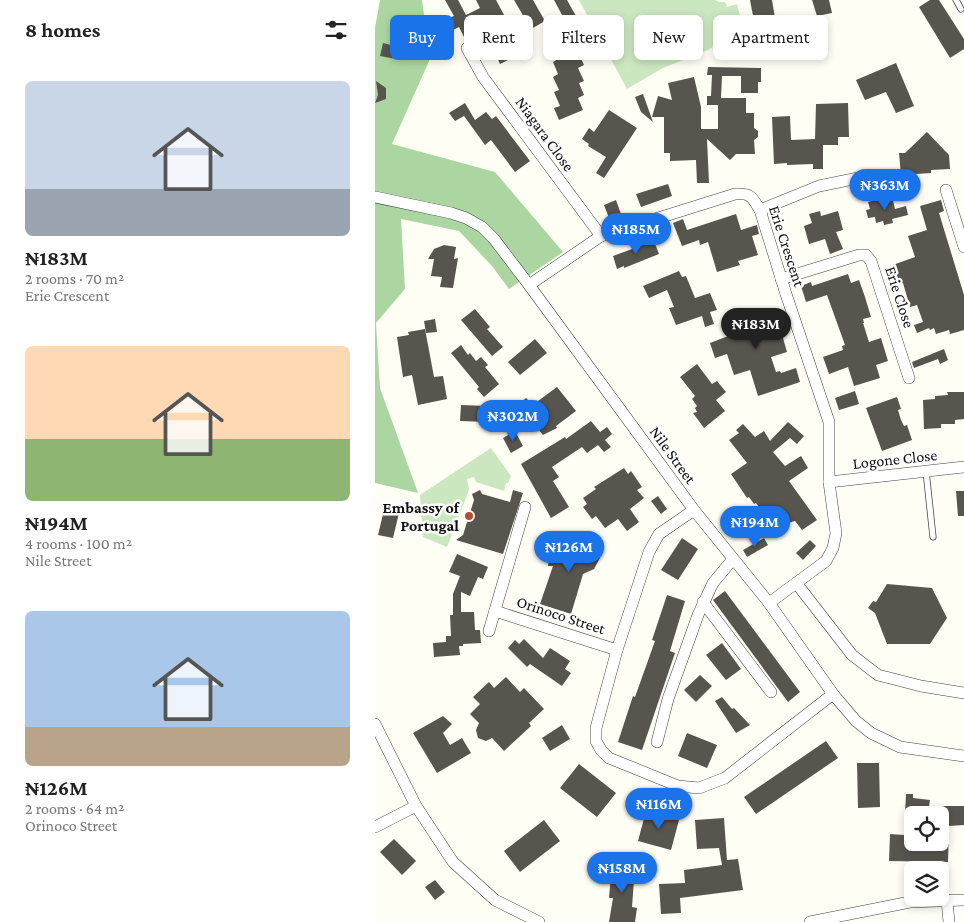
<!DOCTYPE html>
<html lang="en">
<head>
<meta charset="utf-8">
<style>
  body { margin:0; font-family:"Crimson Pro",serif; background:#f2f2f2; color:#222; height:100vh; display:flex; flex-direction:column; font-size:19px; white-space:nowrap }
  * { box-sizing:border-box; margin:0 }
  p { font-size:16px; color:#767676 }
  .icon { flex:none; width:28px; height:28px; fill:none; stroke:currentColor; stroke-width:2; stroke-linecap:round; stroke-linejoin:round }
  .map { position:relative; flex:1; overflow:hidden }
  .sheet { display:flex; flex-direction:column; background:#fff; width:375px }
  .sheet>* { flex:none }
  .guide { position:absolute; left:15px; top:15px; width:475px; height:45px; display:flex; gap:10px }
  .fabs { position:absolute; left:529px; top:806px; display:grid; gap:10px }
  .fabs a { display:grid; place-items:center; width:45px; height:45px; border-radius:8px; background:#fff; box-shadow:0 2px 8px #0003; font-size:25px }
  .price { position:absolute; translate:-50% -42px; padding:0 11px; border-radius:18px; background:#1a73e8; color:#fff; font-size:16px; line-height:32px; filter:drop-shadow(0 1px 2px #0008) }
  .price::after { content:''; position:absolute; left:50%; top:30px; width:15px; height:11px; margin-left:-8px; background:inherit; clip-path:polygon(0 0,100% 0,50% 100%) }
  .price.active { background:#222; color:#fff }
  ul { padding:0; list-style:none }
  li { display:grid; align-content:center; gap:10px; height:265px; padding:0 25px }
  li span { display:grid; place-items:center; height:155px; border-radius:8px; color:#555 }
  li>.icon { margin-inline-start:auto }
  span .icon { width:90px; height:90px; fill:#fffc; stroke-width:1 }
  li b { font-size:21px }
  h2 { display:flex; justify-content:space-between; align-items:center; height:60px; padding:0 25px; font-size:21px }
  .chip { padding:0 18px; border-radius:8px; background:#fff; box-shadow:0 2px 8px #0003; font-size:18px; line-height:45px }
  .chip.active { background:#1a73e8; color:#fff }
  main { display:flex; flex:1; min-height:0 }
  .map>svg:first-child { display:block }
  .green { fill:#cbe7c0 }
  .forest { fill:#acd6a1 }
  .building { fill:#58544e; fill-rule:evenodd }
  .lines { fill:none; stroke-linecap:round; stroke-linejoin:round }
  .service-casing { stroke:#434343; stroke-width:7 }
  .minor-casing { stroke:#434343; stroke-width:12 }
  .service { stroke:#fff; stroke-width:5.5 }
  .minor { stroke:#fff; stroke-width:11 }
  .poi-dot { fill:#b64d33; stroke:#fff; stroke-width:2 }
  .labels { text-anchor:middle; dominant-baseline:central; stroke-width:5; stroke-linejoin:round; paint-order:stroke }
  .street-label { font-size:16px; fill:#101010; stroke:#fff }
  .poi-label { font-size:16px; font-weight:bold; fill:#101010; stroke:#fff; text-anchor:end }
</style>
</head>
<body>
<main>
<section class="sheet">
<h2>8 homes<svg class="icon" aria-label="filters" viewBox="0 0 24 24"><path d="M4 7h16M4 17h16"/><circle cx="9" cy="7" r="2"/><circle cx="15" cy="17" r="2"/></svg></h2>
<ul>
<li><span style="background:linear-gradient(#c9d6e8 70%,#9aa5b1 0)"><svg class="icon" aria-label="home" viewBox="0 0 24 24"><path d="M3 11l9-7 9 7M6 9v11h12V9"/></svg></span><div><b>₦183M</b><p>2 rooms · 70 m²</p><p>Erie Crescent</p></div></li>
<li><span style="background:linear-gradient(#ffd9b3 60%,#8fb573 0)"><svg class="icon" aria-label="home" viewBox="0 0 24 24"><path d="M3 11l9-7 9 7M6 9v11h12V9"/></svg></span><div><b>₦194M</b><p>4 rooms · 100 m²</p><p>Nile Street</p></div></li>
<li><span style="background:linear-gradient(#a9c7e8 75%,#b9a48a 0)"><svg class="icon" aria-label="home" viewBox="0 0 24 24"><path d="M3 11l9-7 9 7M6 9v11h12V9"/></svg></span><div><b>₦126M</b><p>2 rooms · 64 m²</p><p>Orinoco Street</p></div></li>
</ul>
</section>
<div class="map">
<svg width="589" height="922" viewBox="0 0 589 922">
  <rect width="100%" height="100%" fill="#fefef5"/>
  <g class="green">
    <polygon points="204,0 340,0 344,2 350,2 352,7 362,4 368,28 333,50 288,68 252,89"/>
    <polygon points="116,448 136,476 133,483 131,483 129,491 101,482 99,477 92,479 94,490 72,547 48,537 45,495"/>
  </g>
  <polygon class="forest" points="5,0 47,0 55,59 17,144 120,172 188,252 134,289 117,266 84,231 26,219 30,289 1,323 5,388 43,493 0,483 0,28"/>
  <g class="building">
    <polygon points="70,0 83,0 91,15 105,8 101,0 121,0 149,52 125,64 120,53 127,49 121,36 112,40 106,28 89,37 84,27 76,31 70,20 79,16"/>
    <polygon points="139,0 158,0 170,21 156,29"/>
    <polygon points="179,0 192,0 205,23 194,28"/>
    <polygon points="375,0 397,0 400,18 379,21"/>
    <polygon points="437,0 454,0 457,13 442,16"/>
    <polygon points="555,0 564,0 589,39 589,49 575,58 544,7"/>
    <polygon points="203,35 210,51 204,54 209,65 203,68 209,81 204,83 209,95 203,98 208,110 184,120 179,108 185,106 179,92 184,90 178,77 183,74 178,62 183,59 177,46"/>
    <polygon points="8,43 24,47 21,59 5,56"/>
    <polygon points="521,63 539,106 521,113 511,92 490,100 481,80"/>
    <polygon points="333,67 386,68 386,82 383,82 383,93 366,93 366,76 347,76 346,98 371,98 371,113 379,113 379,128 383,131 383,137 379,140 380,154 361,154 355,160 332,139 334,183 322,183 321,160 295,161 295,153 289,153 289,117 277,117 283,96 297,100 293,83 319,77 326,107 326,129 343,129 343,105 332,105 332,96 336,96 337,75 332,75"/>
    <polygon points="1,81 11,88 11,99 0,103 3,95"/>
    <polygon points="268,94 278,122 266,112 260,97"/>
    <polygon points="90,103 100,120 111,112 117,119 121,116 155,161 140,172 116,140 110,145 89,116 80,121 74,113"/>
    <polygon points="473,103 474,137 463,137 463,145 448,145 448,169 438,169 438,164 412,165 412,163 399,164 397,117 415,116 416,140 440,139 441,104"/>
    <polygon points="234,110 262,128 229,178 221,173 231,157 213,146 214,144 207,139 214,128 219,132"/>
    <polygon points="552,132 574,155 575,169 556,170 556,173 526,175 524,153 530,153"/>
    <polygon points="518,176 518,184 514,184 514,186 499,186 500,177"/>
    <polygon points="293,184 297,196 266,207 261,194"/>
    <polygon points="517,196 520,209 531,206 533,215 517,219 518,223 509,225 508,221 501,223 500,217 493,218 491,210 495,209 493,202"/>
    <polygon points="241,200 246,214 234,218 229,205"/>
    <polygon points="566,200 569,211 564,213 589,295 589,330 575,334 574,330 561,334 559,328 555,330 554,328 542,333 539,325 548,322 542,305 535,307 528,283 522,285 515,266 540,257 533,236 552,230 545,206"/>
    <polygon points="445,211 446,216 463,211 468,230 461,232 468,249 455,254 450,239 434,244 429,226 437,223 434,214"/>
    <polygon points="361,214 366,230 382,225 384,234 377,236 383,255 363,261 365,265 342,272 333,242 325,245 324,240 307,246 298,223 308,219 312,230"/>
    <polygon points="279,241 284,254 249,268 249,266 242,269 238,256"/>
    <polygon points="69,245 81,247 79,259 83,258 78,288 65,287 67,277 56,276 59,259 53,259 59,249"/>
    <polygon points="304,271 307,277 311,276 320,298 335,293 342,310 335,312 339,324 330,327 327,316 301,325 294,308 299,307 292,290 274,298 268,286"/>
    <polygon points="473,274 476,283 484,280 490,297 496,317 488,319 489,323 488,323 494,342 506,338 513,361 501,365 505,378 479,386 473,367 454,374 448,357 468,350 467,346 470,345 452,295 431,302 426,286 436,282 437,286"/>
    <polygon points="369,308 372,315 384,311 386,315 400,310 412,352 396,357 401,372 405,371 406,373 421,368 425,382 383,396 375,370 359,375 352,354 340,358 335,343 361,333 354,314"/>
    <polygon points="100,309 115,327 112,329 128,347 117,356 86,320"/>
    <polygon points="60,319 62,332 51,333 49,321"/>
    <polygon points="50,329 59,377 68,376 72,399 43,405 37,375 28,377 22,337 34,335 33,332"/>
    <polygon points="160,339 172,353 145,375 133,362"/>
    <polygon points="86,345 93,355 95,353 101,361 106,357 113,365 110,367 124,384 109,397 102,389 104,387 76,353"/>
    <polygon points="569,349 573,360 565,364 563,359 539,368 537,362"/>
    <polygon points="322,364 337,384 342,381 351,392 341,400 350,411 329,428 318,413 322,412 320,408 322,406 317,399 320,396 305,377"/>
    <polygon points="182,387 201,411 181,426 182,428 168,435 163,429 163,401"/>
    <polygon points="480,391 484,404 464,410 460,398"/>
    <polygon points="572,392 589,392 589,419 580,420 580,424 566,424 566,428 549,429 548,400 560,399 560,396 573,395"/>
    <polygon points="522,397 526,409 523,410 526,420 529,426 532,425 537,440 507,451 491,408"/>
    <polygon points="151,398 159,406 149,416 141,407"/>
    <polygon points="86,405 113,406 112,422 85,421"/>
    <polygon points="216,421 225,432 232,427 237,434 230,440 236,447 229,452 223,445 212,453 207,447 177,467 184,477 178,481 194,507 176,518 146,464 190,437 191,439"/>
    <polygon points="413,422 429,436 422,444 415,438 398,452 410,466 426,456 433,468 414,481 442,520 427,530 420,521 413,523 398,534 393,528 397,525 381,503 379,504 374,497 372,498 356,474 372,463 354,440 364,433 361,430 368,424 380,437 389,431 395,441"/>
    <polygon points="140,431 148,446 136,453 128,438"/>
    <polygon points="249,468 253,474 256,471 267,487 262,490 269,498 255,509 264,522 252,531 243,519 230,528 221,516 217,519 208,507 212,504 208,498 221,489 219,487"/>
    <polygon points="105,490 107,494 135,502 138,490 148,493 128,554 81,540 88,535 99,500 97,494"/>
    <polygon points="581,491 589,491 589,516 583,516"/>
    <polygon points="283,496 292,509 286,514 276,501"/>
    <polygon points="9,510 24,513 18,538 3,535"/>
    <polygon points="207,537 213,539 222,547 225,558 219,569 208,574 196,614 165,604 178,566 173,566 174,553 180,550 189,550 196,541"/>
    <polygon points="307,538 323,549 303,580 286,570"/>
    <polygon points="389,538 393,545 372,557 368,550"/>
    <polygon points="435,540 441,546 428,560 421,553"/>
    <polygon points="82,554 113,567 108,579 103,577 95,596 86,592 86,612 99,612 100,630 105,630 106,643 88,644 88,646 84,646 85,655 59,657 58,643 71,642 71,636 76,636 75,615 78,615 78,594 85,576 74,572"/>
    <polygon points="512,584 557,588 572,618 555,644 512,644 500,613 493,608 498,601 501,602"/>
    <polygon points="350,591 425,692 413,702 338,600"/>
    <polygon points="292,595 310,601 295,651 300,653 267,750 243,742 258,696 260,697 280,641 277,640"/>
    <polygon points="149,639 168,658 175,648 195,661 190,669 196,673 187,686 155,664 152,667 133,648 140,640 144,644"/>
    <polygon points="347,643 366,669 351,680 331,655"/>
    <polygon points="325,675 337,686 321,702 309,690"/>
    <polygon points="131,677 145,692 149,688 169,709 154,723 156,726 129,751 117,738 111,741 103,738 101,730 104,723 95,714 105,704 98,697 114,682 119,688"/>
    <polygon points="347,697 357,709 359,708 375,725 361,733 340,701"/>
    <polygon points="68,716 77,724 68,733 75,745 87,738 96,753 62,773 38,733"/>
    <polygon points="187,725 195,739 175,751 167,738"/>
    <polygon points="312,733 342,745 332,768 303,756"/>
    <polygon points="451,741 463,758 381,814 369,797"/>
    <polygon points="482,763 504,763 505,807 483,808"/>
    <polygon points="204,764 241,793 222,817 185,788"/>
    <path d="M531,794H538V798L555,800L554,806H589V825L574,826L573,862L514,861L515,834L529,835ZM538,815H565V842H538Z"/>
    <polygon points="271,811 304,820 296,850 263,841"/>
    <polygon points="349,818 352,860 363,859 368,890 305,898 306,913 286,914 284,884 310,883 309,870 347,865 344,848 322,849 320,820"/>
    <polygon points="169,820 185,841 145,872 129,851"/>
    <polygon points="19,839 41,861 27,875 5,852"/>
    <polygon points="237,864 260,866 257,907 262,908 260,922 234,922 238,898 234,898"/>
    <polygon points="60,880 70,892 60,900 50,887"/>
  </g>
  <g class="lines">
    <g class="service-casing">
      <g id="service">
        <polyline points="581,0 586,9"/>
        <polyline points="551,471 558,537"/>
      </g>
    </g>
    <g class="minor-casing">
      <g id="minor">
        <polyline points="92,48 108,77 226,236"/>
        <polyline points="571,190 589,247"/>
        <polyline points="0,197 76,213 91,218 107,227 119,239 154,285 319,510 394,603 458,694 481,721 496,733 525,747 589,756"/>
        <polyline points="385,210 444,186 493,176"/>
        <polyline points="406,279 484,255 491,255 496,261 534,378"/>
        <path d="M154,285L226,236L360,194C376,193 377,197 385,210L411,294L454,422V482L461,533L458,548L451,561L394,603"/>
        <polyline points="454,482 589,467"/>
        <polyline points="319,510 284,534 274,552 242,650 221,728 221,741 226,750 234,758 303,786 324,788 350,778 458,694"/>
        <polyline points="422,584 477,655 503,675 546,686 589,693"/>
        <polyline points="328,602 396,692"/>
        <polyline points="120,611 242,650"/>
        <polyline points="114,631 150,507"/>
        <polyline points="0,724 41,806 78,862 120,900 164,922"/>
        <polyline points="282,742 293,699 323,615 338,583 358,559"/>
        <polyline points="0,827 41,806"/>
        <polyline points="572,900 574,922"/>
        <polyline points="435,922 535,902 589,900"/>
      </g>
    </g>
    <use href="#service" class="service"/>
    <use href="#minor" class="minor"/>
  </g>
  <circle class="poi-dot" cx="94" cy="516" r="5"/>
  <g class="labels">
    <g class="street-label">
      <text transform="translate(170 134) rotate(54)">Niagara Close</text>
      <text transform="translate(412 246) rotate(72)">Erie Crescent</text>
      <text transform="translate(525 297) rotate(72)">Erie Close</text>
      <text transform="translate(298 455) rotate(54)">Nile Street</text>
      <text transform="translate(520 459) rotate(-6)">Logone Close</text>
      <text transform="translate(186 615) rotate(18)">Orinoco Street</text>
    </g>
    <g class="poi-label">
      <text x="84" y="507">Embassy of<tspan x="84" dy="18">Portugal</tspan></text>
    </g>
  </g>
</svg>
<div class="fabs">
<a><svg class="icon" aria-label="locate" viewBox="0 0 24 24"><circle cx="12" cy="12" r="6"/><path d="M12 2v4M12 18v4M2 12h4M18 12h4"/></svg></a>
<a><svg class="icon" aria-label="layers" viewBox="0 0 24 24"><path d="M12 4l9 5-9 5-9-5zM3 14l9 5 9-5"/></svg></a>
</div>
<b class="price" style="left:510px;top:211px">₦363M</b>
<b class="price" style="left:261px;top:255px">₦185M</b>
<b class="price active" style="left:381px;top:350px">₦183M</b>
<b class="price" style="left:138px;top:442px">₦302M</b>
<b class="price" style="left:380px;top:548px">₦194M</b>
<b class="price" style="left:194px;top:573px">₦126M</b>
<b class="price" style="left:284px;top:830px">₦116M</b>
<b class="price" style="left:247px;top:894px">₦158M</b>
<div class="guide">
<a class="chip active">Buy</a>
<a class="chip">Rent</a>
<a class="chip">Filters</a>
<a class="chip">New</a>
<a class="chip">Apartment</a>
</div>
</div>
</main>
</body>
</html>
